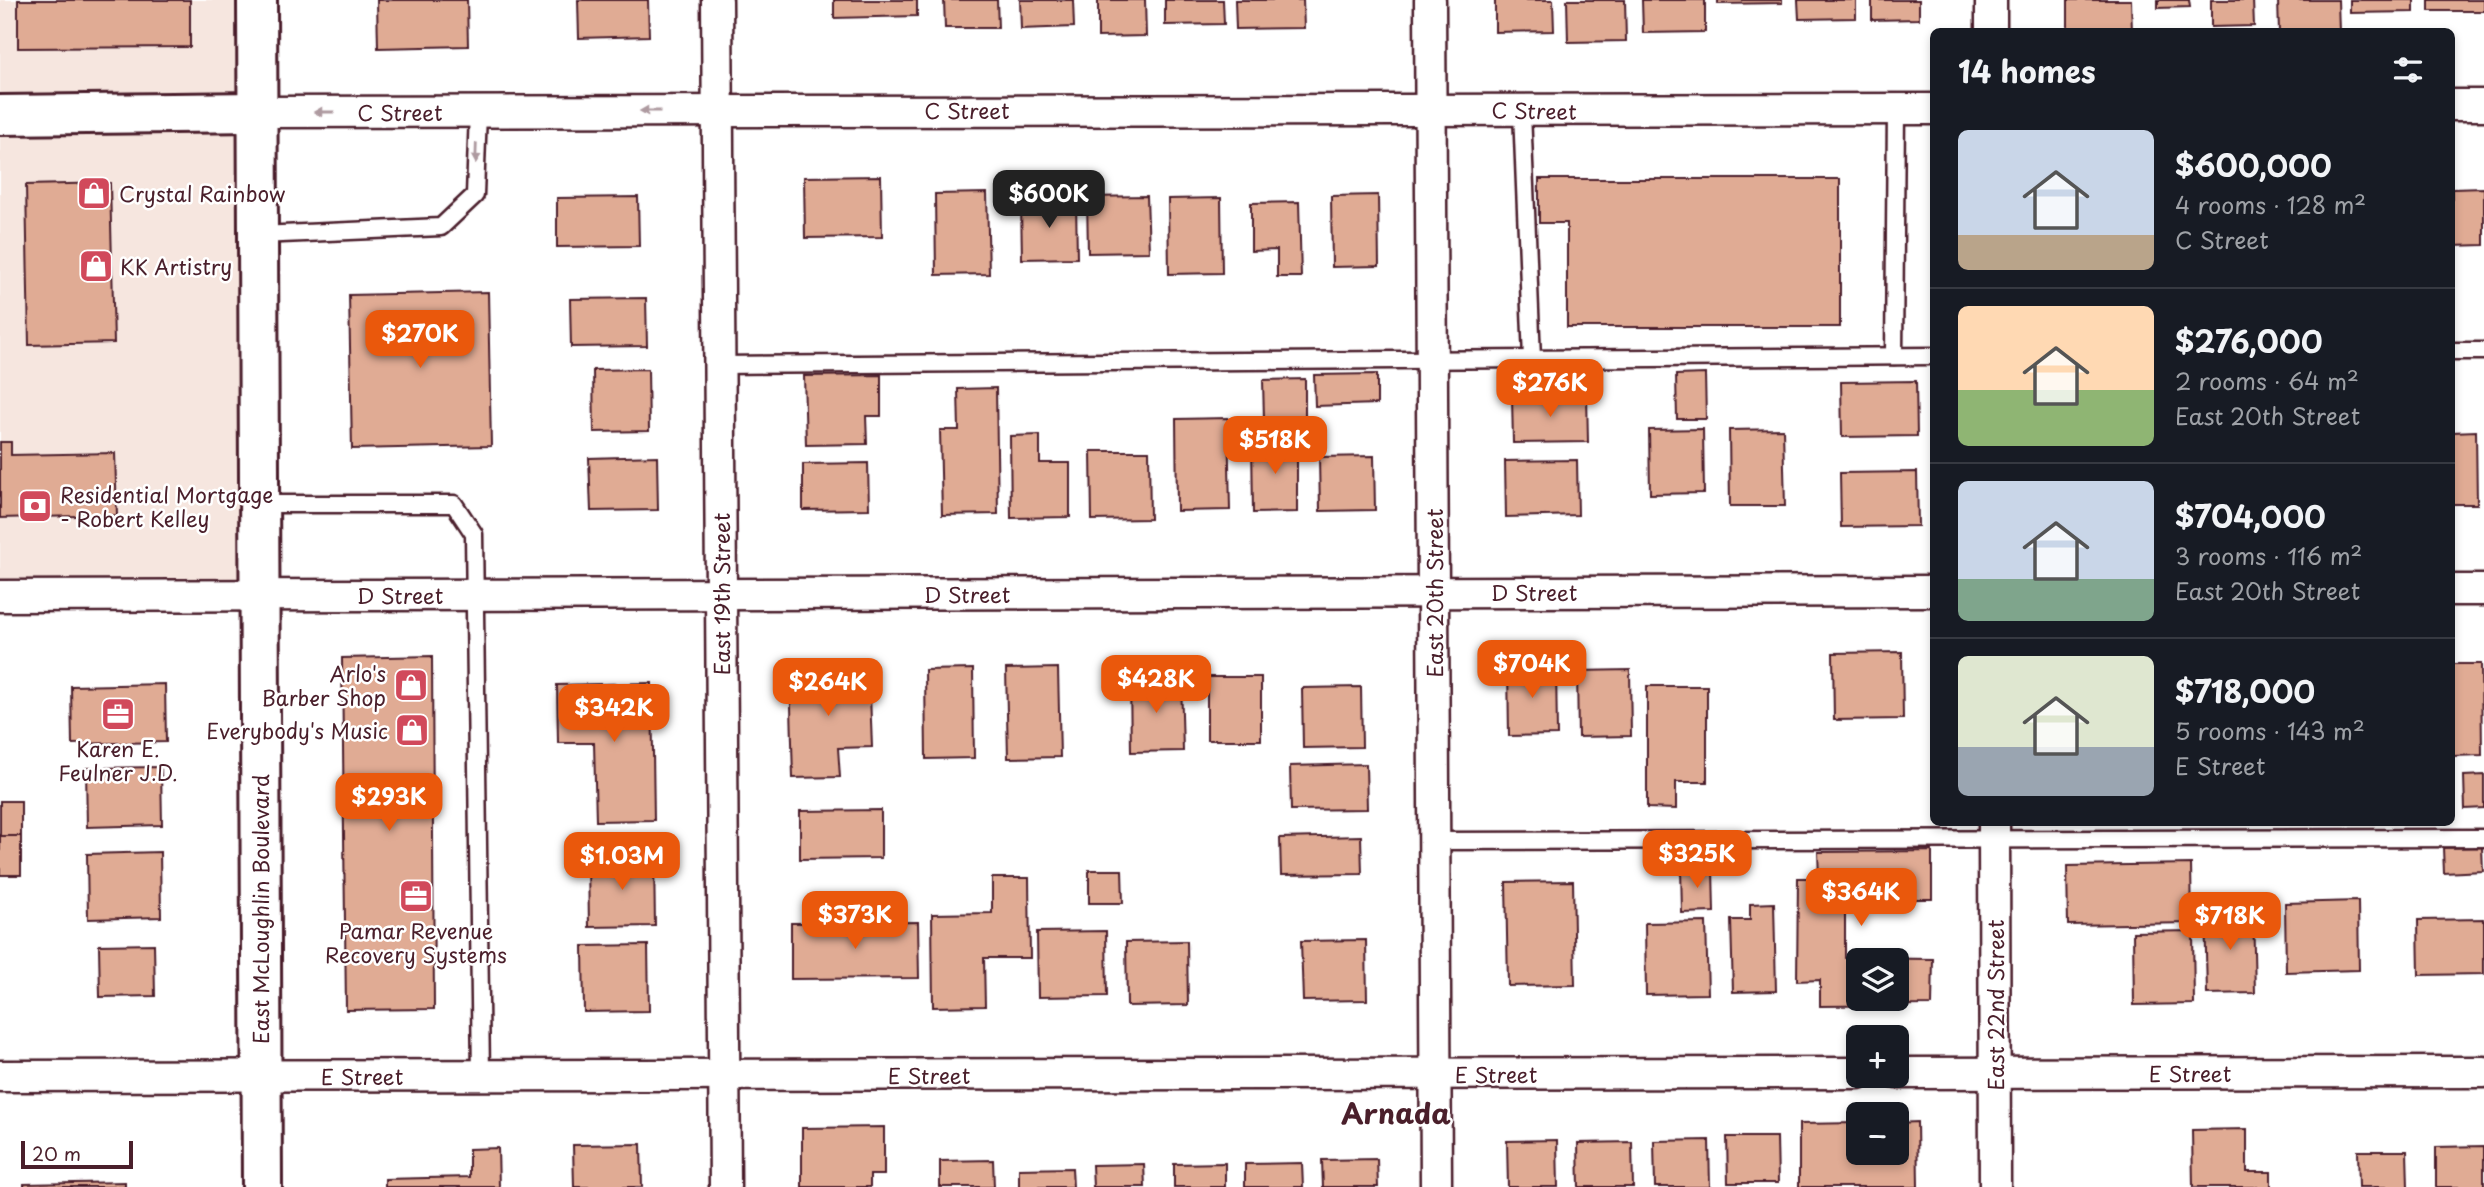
<!DOCTYPE html>
<html lang="en">
<head>
<meta charset="utf-8">
<style>
  body { margin:0; font-family:"Playpen Sans",sans-serif; background:#20242c; color:#f1f3f6; height:100vh; display:flex; flex-direction:column; font-size:26px; white-space:nowrap }
  * { box-sizing:border-box; margin:0 }
  p { font-size:23px; color:#9ea1a6 }
  .icon { flex:none; width:38px; height:38px; fill:none; stroke:currentColor; stroke-width:2; stroke-linecap:round; stroke-linejoin:round }
  .map { position:relative; flex:1; overflow:hidden }
  .side { position:absolute; left:1930px; top:28px; width:525px; height:798px; display:flex; flex-direction:column; background:#171b24; border-radius:10px; box-shadow:0 4px 10px #0003 }
  .side>* { flex:none }
  .controls { position:absolute; left:1846px; top:948px; display:grid; gap:14px }
  .controls a { display:grid; place-items:center; width:63px; height:63px; border-radius:10px; background:#171b24; box-shadow:0 4px 10px #0003; font-size:35px }
  .scale { position:absolute; left:21px; bottom:18px; width:112px; box-sizing:border-box; padding-left:7px; border:4px solid #4a1f2b; border-top:0; font-size:19px; line-height:24px; white-space:nowrap; color:#4a1f2b; -webkit-text-stroke:5px #fff; paint-order:stroke }
  .price { position:absolute; translate:-50% -60px; padding:0 16px; border-radius:14px; background:#ea580c; color:#fff; font-size:23px; line-height:46px; filter:drop-shadow(0 2px 4px #0008) }
  .price::after { content:''; position:absolute; left:50%; top:42px; width:21px; height:16px; margin-left:-10px; background:inherit; clip-path:polygon(0 0,100% 0,50% 100%) }
  .price.on { background:#222; color:#fff }
  ul { padding:0; list-style:none }
  li { display:flex; align-items:center; gap:21px; height:175px; padding:0 28px }
  li+li { border-top:2px solid #363941 }
  li span { display:grid; place-items:center; flex:none; width:196px; height:140px; border-radius:10px; color:#555 }
  li>.icon { margin-inline-start:auto }
  span .icon { width:84px; height:84px; fill:#fffc; stroke-width:1 }
  li b { font-size:30px }
  h2 { display:flex; justify-content:space-between; align-items:center; height:84px; padding:0 28px; font-size:30px }
  .map>svg:first-child { display:block }
  .built { fill:#f6e6df }
  .building { fill:#e0ab94; stroke:#4a1f2b; stroke-width:2; fill-rule:evenodd }
  .lines { fill:none; stroke-linecap:round; stroke-linejoin:round }
  .lane-casing { stroke:#4a1f2b; stroke-width:21 }
  .street-casing { stroke:#4a1f2b; stroke-width:35 }
  .secondary-casing { stroke:#4a1f2b; stroke-width:44 }
  .lane { stroke:#fff; stroke-width:16 }
  .street { stroke:#fff; stroke-width:30 }
  .secondary { stroke:#fff; stroke-width:38 }
  .oneway { fill:#ae9aa0 }
  .labels { text-anchor:middle; dominant-baseline:central; stroke-width:5; stroke-linejoin:round; paint-order:stroke }
  .street-label { font-size:21px; fill:#4a1f2b; stroke:#fff }
  .poi-label { font-size:21px; fill:#4a1f2b; stroke:#fff; text-anchor:start }
  .district-label { font-size:28px; font-weight:bold; fill:#4a1f2b; stroke:#fff }
</style>
</head>
<body>
<div class="map">
<svg width="2484" height="1187" viewBox="0 0 2484 1187">
  <rect width="100%" height="100%" fill="#fff"/>
  <filter id="ink" filterUnits="userSpaceOnUse"><feTurbulence type="fractalNoise" baseFrequency=".0143" numOctaves="2"/><feDisplacementMap in="SourceGraphic" scale="14" xChannelSelector="R" yChannelSelector="G"/><feConvolveMatrix kernelMatrix="1 2 1 2 8 2 1 2 1" color-interpolation-filters="sRGB"/></filter>
  <g filter="url(#ink)">
    <polygon class="built" points="0,0 256,0 259,595 0,596"/>
    <g class="building">
      <polygon points="18,0 190,0 190,47 18,48"/>
      <polygon points="377,0 467,0 468,46 378,48"/>
      <polygon points="578,0 648,0 649,36 579,38"/>
      <polygon points="834,0 917,0 917,16 834,18"/>
      <polygon points="944,0 997,0 998,28 945,28"/>
      <polygon points="1020,0 1073,0 1074,27 1021,29"/>
      <polygon points="1098,0 1145,0 1146,36 1098,37"/>
      <polygon points="1165,0 1223,0 1224,24 1165,25"/>
      <polygon points="1235,0 1303,0 1304,28 1236,29"/>
      <polygon points="1495,0 1553,0 1554,31 1495,32"/>
      <polygon points="1567,0 1625,0 1626,41 1568,42"/>
      <polygon points="1642,0 1705,0 1705,32 1643,33"/>
      <polygon points="1718,0 1782,0 1782,3 1718,4"/>
      <polygon points="1798,0 1856,0 1856,18 1799,19"/>
      <polygon points="1872,0 1919,0 1919,19 1872,20"/>
      <polygon points="2068,0 2131,0 2132,32 2068,32"/>
      <polygon points="2158,0 2189,0 2190,7 2158,8"/>
      <polygon points="2211,0 2253,0 2254,26 2211,27"/>
      <polygon points="2278,0 2338,0 2339,32 2279,32"/>
      <polygon points="2350,0 2414,0 2414,12 2350,13"/>
      <rect x="2429" y="0" width="55" height="11"/>
      <polygon points="881,176 882,237 805,238 804,177"/>
      <polygon points="1539,179 1840,179 1840,327 1567,327 1567,223 1539,223"/>
      <polygon points="110,183 114,343 29,345 26,185"/>
      <polygon points="2484,188 2484,245 2452,246 2452,189"/>
      <polygon points="987,193 989,274 936,275 935,194"/>
      <polygon points="1378,195 1379,266 1332,267 1331,196"/>
      <polygon points="1147,196 1149,252 1088,253 1087,197"/>
      <polygon points="638,197 639,246 557,247 557,198"/>
      <polygon points="1221,198 1222,273 1169,274 1168,199"/>
      <polygon points="1076,202 1077,258 1022,259 1021,203"/>
      <polygon points="1299,202 1301,277 1277,277 1277,250 1251,251 1251,203"/>
      <polygon points="488,292 491,446 352,449 349,295"/>
      <polygon points="646,298 647,346 571,347 570,299"/>
      <polygon points="648,369 649,431 594,432 593,370"/>
      <polygon points="1377,374 1377,404 1315,406 1314,375"/>
      <polygon points="1705,374 1706,419 1677,419 1676,375"/>
      <polygon points="881,375 881,416 866,416 867,444 806,445 804,376"/>
      <polygon points="1305,379 1305,419 1264,420 1263,380"/>
      <polygon points="1916,381 1917,436 1842,437 1841,382"/>
      <polygon points="996,388 998,514 942,515 940,430 959,430 958,389"/>
      <polygon points="1587,395 1588,442 1513,443 1512,396"/>
      <polygon points="1228,418 1230,510 1177,511 1176,419"/>
      <polygon points="1703,429 1704,493 1650,494 1649,430"/>
      <polygon points="1783,429 1785,506 1730,506 1729,430"/>
      <polygon points="2476,431 2477,504 2452,504 2452,432"/>
      <polygon points="1040,435 1040,463 1070,463 1070,517 1011,518 1010,436"/>
      <polygon points="1297,440 1297,512 1253,513 1252,441"/>
      <polygon points="0,442 11,442 11,455 115,453 117,515 0,518"/>
      <polygon points="1091,451 1149,451 1150,519 1092,520"/>
      <polygon points="657,456 658,510 591,511 589,458"/>
      <polygon points="1374,456 1375,510 1320,511 1319,457"/>
      <polygon points="1577,460 1578,515 1506,517 1505,461"/>
      <polygon points="868,463 869,509 803,510 803,464"/>
      <polygon points="1917,472 1918,526 1841,527 1840,473"/>
      <polygon points="1902,652 1903,719 1834,720 1833,653"/>
      <polygon points="432,656 434,1009 346,1010 342,658"/>
      <polygon points="2452,664 2481,664 2482,755 2452,756"/>
      <polygon points="1508,665 1556,665 1557,735 1509,736"/>
      <polygon points="869,668 872,747 838,748 840,777 793,778 790,670"/>
      <polygon points="1058,668 1060,757 1008,758 1006,669"/>
      <polygon points="973,669 974,758 926,759 925,670"/>
      <polygon points="1630,670 1631,736 1578,737 1577,671"/>
      <rect x="1207" y="677" width="54" height="63"/>
      <polygon points="1181,678 1183,751 1131,752 1130,679"/>
      <polygon points="652,683 654,820 596,821 594,743 558,743 557,685"/>
      <polygon points="165,684 166,742 72,744 71,686"/>
      <polygon points="1647,686 1707,686 1707,782 1676,782 1676,809 1647,808"/>
      <polygon points="1361,687 1362,747 1303,748 1302,688"/>
      <polygon points="1366,764 1367,809 1291,810 1290,766"/>
      <polygon points="161,767 162,825 87,827 86,768"/>
      <polygon points="2484,775 2484,808 2465,809 2464,776"/>
      <rect x="0" y="801" width="21" height="35"/>
      <polygon points="881,810 881,858 800,859 800,811"/>
      <rect x="0" y="836" width="21" height="39"/>
      <polygon points="1361,836 1362,874 1281,875 1280,838"/>
      <polygon points="2482,847 2483,871 2444,873 2443,848"/>
      <path d="M1932,851V899H1845V958L1933,959L1932,1005L1820,1006V980L1797,981L1798,878H1819L1818,852ZM1858,961H1897V999H1858Z"/>
      <polygon points="160,852 161,917 88,919 87,854"/>
      <polygon points="654,858 655,926 589,927 588,859"/>
      <polygon points="2191,864 2192,923 2068,925 2067,866"/>
      <polygon points="1681,868 1713,868 1714,912 1682,913"/>
      <polygon points="1089,870 1122,870 1123,903 1089,903"/>
      <polygon points="992,878 1029,878 1030,958 984,958 985,1006 933,1007 932,914 992,913"/>
      <polygon points="1573,881 1575,985 1508,986 1506,882"/>
      <polygon points="2358,901 2359,970 2286,972 2285,903"/>
      <polygon points="1774,903 1776,991 1733,992 1731,920 1750,920 1750,904"/>
      <polygon points="2253,909 2255,993 2207,994 2205,910"/>
      <polygon points="2484,919 2484,974 2419,975 2418,920"/>
      <polygon points="918,922 919,978 791,979 791,923"/>
      <polygon points="1706,922 1708,994 1646,995 1645,923"/>
      <polygon points="1106,931 1107,996 1038,997 1037,932"/>
      <polygon points="2193,931 2194,1004 2134,1005 2133,932"/>
      <polygon points="1366,940 1367,1000 1303,1001 1301,941"/>
      <polygon points="1187,941 1188,1005 1127,1006 1126,942"/>
      <polygon points="154,944 155,996 100,997 99,945"/>
      <polygon points="648,945 649,1011 584,1012 583,946"/>
      <polygon points="1917,1122 1918,1187 1799,1187 1799,1124 1858,1123 1858,1153 1897,1153 1897,1123"/>
      <polygon points="884,1127 884,1175 870,1175 870,1187 802,1187 802,1128"/>
      <polygon points="2247,1129 2247,1172 2271,1172 2271,1187 2193,1187 2192,1130"/>
      <polygon points="1727,1137 1777,1137 1778,1183 1728,1183"/>
      <polygon points="1557,1140 1558,1187 1508,1187 1507,1141"/>
      <polygon points="1709,1140 1710,1187 1655,1187 1654,1141"/>
      <polygon points="1632,1142 1633,1187 1579,1187 1578,1143"/>
      <polygon points="641,1144 642,1187 574,1187 573,1145"/>
      <polygon points="2484,1146 2484,1187 2436,1187 2436,1147"/>
      <polygon points="498,1148 499,1187 385,1187 385,1179 469,1177 469,1149"/>
      <polygon points="2358,1151 2407,1151 2408,1187 2359,1187"/>
      <polygon points="1377,1159 1378,1187 1323,1187 1322,1160"/>
      <polygon points="993,1160 994,1187 940,1187 940,1161"/>
      <polygon points="1225,1163 1225,1187 1174,1187 1174,1164"/>
      <polygon points="1302,1163 1303,1187 1245,1187 1245,1164"/>
      <polygon points="1144,1164 1145,1187 1093,1187 1092,1165"/>
      <polygon points="1072,1168 1073,1187 1019,1187 1019,1169"/>
      <polygon points="125,1182 125,1187 24,1187 24,1184"/>
    </g>
    <g class="lines">
      <g class="lane-casing">
        <g id="lane">
          <polyline points="1522,112 1532,359"/>
          <polyline points="259,235 441,227 475,195 478,112"/>
          <polyline points="2452,351 2484,351"/>
          <polyline points="1894,356 1896,110"/>
          <polyline points="720,365 1934,356"/>
          <polyline points="259,504 454,504 474,534 481,1076"/>
          <polyline points="1435,841 2484,838"/>
        </g>
      </g>
      <g class="street-casing">
        <g id="street">
          <polyline points="717,0 725,1187"/>
          <polyline points="1430,0 1436,1187"/>
          <polyline points="1991,0 1991,32"/>
          <polyline points="2452,105 2484,105"/>
          <polyline points="258,112 1934,109"/>
          <polyline points="2452,590 2484,590"/>
          <polyline points="0,596 1934,591"/>
          <polyline points="1994,822 1995,1187"/>
          <polyline points="1897,1073 2484,1072"/>
          <polyline points="0,1076 1858,1073"/>
        </g>
      </g>
      <g class="secondary-casing">
        <g id="secondary">
          <polyline points="257,0 262,1187"/>
          <polyline points="0,115 258,112"/>
        </g>
      </g>
      <use href="#lane" class="lane"/>
      <use href="#street" class="street"/>
      <use href="#secondary" class="secondary"/>
    </g>
    <defs><path id="oneway-solid" d="M-6-.8H1V-3.2L6.5 0L1 3.2V.8H-6Z" transform="scale(1.75)"/></defs>
    <g class="oneway">
      <use href="#oneway-solid" transform="translate(650 111) rotate(180)"/>
      <use href="#oneway-solid" transform="translate(324 112) rotate(180)"/>
      <use href="#oneway-solid" transform="translate(476 153) rotate(92)"/>
    </g>
  </g>
  <defs>
    <g id="shop-square" transform="scale(1.75)"><rect x="-9" y="-9" width="18" height="18" rx="4" fill="#d1495b" stroke="#fff"/><path d="M-5-2.5h2.3a2.7 3.5 0 0 1 5.4 0H5L5.5 6h-11ZM-1.5-2.5h3a1.5 2.3 0 0 0-3 0Z" fill="#fff"/></g>
    <g id="bank-square" transform="scale(1.75)"><rect x="-9" y="-9" width="18" height="18" rx="4" fill="#d1495b" stroke="#fff"/><path d="M-6-4H6V4H-6ZM0-2.3a2.3 2.3 0 1 0 0 4.6a2.3 2.3 0 1 0 0-4.6Z" fill="#fff"/></g>
    <g id="office-square" transform="scale(1.75)"><rect x="-9" y="-9" width="18" height="18" rx="4" fill="#d1495b" stroke="#fff"/><path d="M-6-3h4V-5.5h4V-3h4V5H-6ZM-1-4.5V-3h2v-1.5ZM-6 0V1H6V0Z" fill="#fff"/></g>
  </defs>
  <g fill-rule="evenodd">
    <use href="#shop-square" x="94" y="193"/>
    <use href="#shop-square" x="96" y="266"/>
    <use href="#bank-square" x="35" y="506"/>
    <use href="#shop-square" x="411" y="685"/>
    <use href="#office-square" x="118" y="714"/>
    <use href="#shop-square" x="412" y="730"/>
    <use href="#office-square" x="416" y="896"/>
  </g>
  <g class="labels">
    <g class="street-label">
      <text x="967" y="110">C Street</text>
      <text transform="translate(1534 110) rotate(1)">C Street</text>
      <text x="400" y="112">C Street</text>
      <text x="1534" y="592">D Street</text>
      <text transform="translate(1434 593) rotate(-90)">East 20th Street</text>
      <text transform="translate(721 594) rotate(-90)">East 19th Street</text>
      <text x="967" y="594">D Street</text>
      <text x="400" y="595">D Street</text>
      <text transform="translate(260 909) rotate(-90)">East McLoughlin Boulevard</text>
      <text transform="translate(1995 1005) rotate(-90)">East 22nd Street</text>
      <text x="2190" y="1073">E Street</text>
      <text x="1496" y="1074">E Street</text>
      <text x="929" y="1075">E Street</text>
      <text x="362" y="1076">E Street</text>
    </g>
    <g class="poi-label">
      <text x="119" y="193">Crystal Rainbow</text>
      <text x="120" y="266">KK Artistry</text>
      <text x="60" y="494">Residential Mortgage<tspan x="60" dy="24">- Robert Kelley</tspan></text>
      <text x="386" y="673" text-anchor="end">Arlo's<tspan x="386" dy="24">Barber Shop</tspan></text>
      <text x="388" y="730" text-anchor="end">Everybody's Music</text>
      <text x="118" y="748" text-anchor="middle">Karen E.<tspan x="118" dy="24">Feulner J.D.</tspan></text>
      <text x="416" y="930" text-anchor="middle">Pamar Revenue<tspan x="416" dy="24">Recovery Systems</tspan></text>
    </g>
    <g class="district-label">
      <text x="1396" y="1112">Arnada</text>
    </g>
  </g>
</svg>
<div class="controls">
<a><svg class="icon" aria-label="layers" viewBox="0 0 24 24"><path d="M12 4l9 5-9 5-9-5zM3 14l9 5 9-5"/></svg></a>
<a>+</a>
<a>−</a>
</div>
<div class="scale">20 m</div>
<b class="price on" style="left:1049px;top:230px">$600K</b>
<b class="price" style="left:420px;top:370px">$270K</b>
<b class="price" style="left:1550px;top:419px">$276K</b>
<b class="price" style="left:1275px;top:476px">$518K</b>
<b class="price" style="left:1532px;top:700px">$704K</b>
<b class="price" style="left:1156px;top:715px">$428K</b>
<b class="price" style="left:828px;top:718px">$264K</b>
<b class="price" style="left:614px;top:744px">$342K</b>
<b class="price" style="left:389px;top:833px">$293K</b>
<b class="price" style="left:1697px;top:890px">$325K</b>
<b class="price" style="left:622px;top:892px">$1.03M</b>
<b class="price" style="left:1861px;top:928px">$364K</b>
<b class="price" style="left:855px;top:951px">$373K</b>
<b class="price" style="left:2230px;top:952px">$718K</b>
<section class="side">
<h2>14 homes<svg class="icon" aria-label="filters" viewBox="0 0 24 24"><path d="M4 7h16M4 17h16"/><circle cx="9" cy="7" r="2"/><circle cx="15" cy="17" r="2"/></svg></h2>
<ul>
<li><span style="background:linear-gradient(#c9d6e8 75%,#b9a48a 0)"><svg class="icon" aria-label="home" viewBox="0 0 24 24"><path d="M3 11l9-7 9 7M6 9v11h12V9"/></svg></span><div><b>$600,000</b><p>4 rooms · 128 m²</p><p>C Street</p></div></li>
<li><span style="background:linear-gradient(#ffd9b3 60%,#8fb573 0)"><svg class="icon" aria-label="home" viewBox="0 0 24 24"><path d="M3 11l9-7 9 7M6 9v11h12V9"/></svg></span><div><b>$276,000</b><p>2 rooms · 64 m²</p><p>East 20th Street</p></div></li>
<li><span style="background:linear-gradient(#c9d6e8 70%,#7fa58c 0)"><svg class="icon" aria-label="home" viewBox="0 0 24 24"><path d="M3 11l9-7 9 7M6 9v11h12V9"/></svg></span><div><b>$704,000</b><p>3 rooms · 116 m²</p><p>East 20th Street</p></div></li>
<li><span style="background:linear-gradient(#dfe7d0 65%,#9aa5b1 0)"><svg class="icon" aria-label="home" viewBox="0 0 24 24"><path d="M3 11l9-7 9 7M6 9v11h12V9"/></svg></span><div><b>$718,000</b><p>5 rooms · 143 m²</p><p>E Street</p></div></li>
</ul>
</section>
</div>
</body>
</html>
